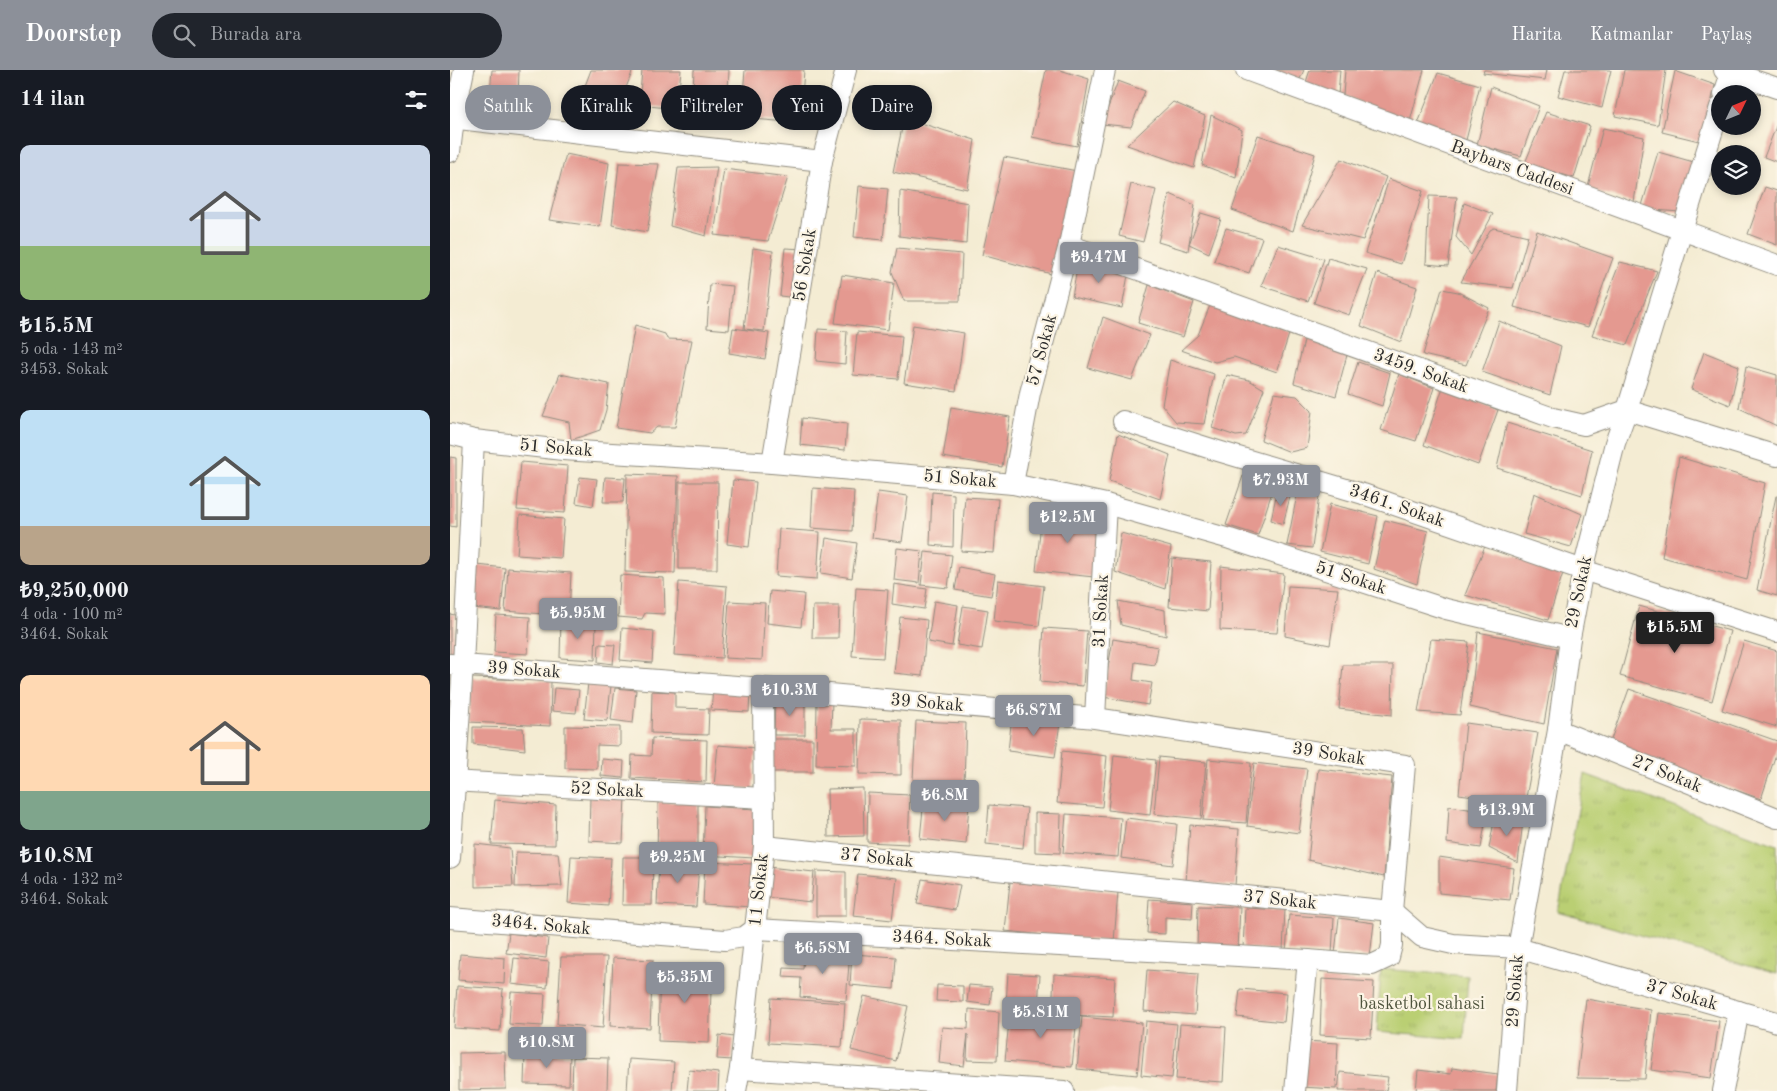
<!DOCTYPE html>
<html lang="tr">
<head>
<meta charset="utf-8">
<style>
  body { margin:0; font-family:"Old Standard TT",serif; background:#20242c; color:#f1f3f6; height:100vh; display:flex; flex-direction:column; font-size:19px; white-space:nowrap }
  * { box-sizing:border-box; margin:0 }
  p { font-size:16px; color:#9ea1a6 }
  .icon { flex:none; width:28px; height:28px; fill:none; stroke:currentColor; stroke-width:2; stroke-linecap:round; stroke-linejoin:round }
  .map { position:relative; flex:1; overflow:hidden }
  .details { display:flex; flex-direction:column; background:#171b24; width:450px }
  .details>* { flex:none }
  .banner { position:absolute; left:15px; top:15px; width:475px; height:45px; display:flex; gap:10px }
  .needle { width:32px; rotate:47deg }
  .fabs { position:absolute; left:1261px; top:15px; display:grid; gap:10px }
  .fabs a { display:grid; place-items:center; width:50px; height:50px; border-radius:50%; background:#171b24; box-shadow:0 2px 8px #0003; font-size:25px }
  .price { position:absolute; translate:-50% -42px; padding:0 11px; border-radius:5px; background:#8c9099; color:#fff; font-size:16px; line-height:32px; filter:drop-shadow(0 1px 2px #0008) }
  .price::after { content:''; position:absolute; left:50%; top:30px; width:15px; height:11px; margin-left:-8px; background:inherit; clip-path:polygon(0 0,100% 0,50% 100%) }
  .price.active { background:#222; color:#fff }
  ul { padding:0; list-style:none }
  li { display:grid; align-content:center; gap:10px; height:265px; padding:0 20px }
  li span { display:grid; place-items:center; height:155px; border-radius:10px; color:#555 }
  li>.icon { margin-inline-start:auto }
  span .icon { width:90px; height:90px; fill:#fffc; stroke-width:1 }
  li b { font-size:21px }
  h2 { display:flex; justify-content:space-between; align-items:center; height:60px; padding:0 20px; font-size:21px }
  .tag { padding:0 18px; border-radius:22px; background:#171b24; box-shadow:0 2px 8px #0003; font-size:18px; line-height:45px }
  .tag.active { background:#8c9099; color:#fff }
  header { display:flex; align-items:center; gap:30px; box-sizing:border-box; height:70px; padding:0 25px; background:#8c9099; color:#fff }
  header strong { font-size:24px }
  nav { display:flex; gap:28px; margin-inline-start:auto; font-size:18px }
  .search { width:350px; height:45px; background:#20242c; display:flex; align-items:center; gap:12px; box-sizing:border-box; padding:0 18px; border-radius:28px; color:#9ea1a6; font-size:19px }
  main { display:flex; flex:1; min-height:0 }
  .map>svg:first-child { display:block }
  .grass { fill:url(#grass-tufts); stroke:#727d4f }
  .building { fill:#e49990 }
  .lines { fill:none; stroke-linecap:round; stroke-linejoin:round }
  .street-casing { stroke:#908c7f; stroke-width:22 }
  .street { stroke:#fff; stroke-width:20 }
  .labels { text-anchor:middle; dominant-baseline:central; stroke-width:4.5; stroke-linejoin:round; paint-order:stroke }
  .street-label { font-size:18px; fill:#2b2b2b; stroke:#fcf5e5 }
  .park-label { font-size:18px; fill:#4f543d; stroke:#fcf5e5 }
</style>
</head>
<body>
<header>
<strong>Doorstep</strong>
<div class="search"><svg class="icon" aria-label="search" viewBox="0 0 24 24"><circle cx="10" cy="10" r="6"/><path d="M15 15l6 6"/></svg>Burada ara</div>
<nav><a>Harita</a><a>Katmanlar</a><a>Paylaş</a></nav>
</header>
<main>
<section class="details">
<h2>14 ilan<svg class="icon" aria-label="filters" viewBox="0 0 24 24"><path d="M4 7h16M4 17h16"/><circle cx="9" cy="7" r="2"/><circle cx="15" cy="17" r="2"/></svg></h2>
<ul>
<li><span style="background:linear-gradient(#c9d6e8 65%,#8fb573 0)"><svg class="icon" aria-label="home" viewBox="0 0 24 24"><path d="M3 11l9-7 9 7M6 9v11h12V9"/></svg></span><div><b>₺15.5M</b><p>5 oda · 143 m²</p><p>3453. Sokak</p></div></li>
<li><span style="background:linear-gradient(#bfe0f5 75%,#b9a48a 0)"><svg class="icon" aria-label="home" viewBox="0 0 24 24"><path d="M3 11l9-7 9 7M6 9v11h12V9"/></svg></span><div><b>₺9,250,000</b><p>4 oda · 100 m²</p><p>3464. Sokak</p></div></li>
<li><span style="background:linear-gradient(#ffd9b3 75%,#7fa58c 0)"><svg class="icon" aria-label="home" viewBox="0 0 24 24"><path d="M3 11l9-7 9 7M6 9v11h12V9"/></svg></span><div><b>₺10.8M</b><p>4 oda · 132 m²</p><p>3464. Sokak</p></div></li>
</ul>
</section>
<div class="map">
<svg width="1327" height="1021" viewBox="0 0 1327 1021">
  <defs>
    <pattern id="grass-tufts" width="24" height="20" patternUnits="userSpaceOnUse" patternTransform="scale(1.25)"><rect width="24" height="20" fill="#bacf73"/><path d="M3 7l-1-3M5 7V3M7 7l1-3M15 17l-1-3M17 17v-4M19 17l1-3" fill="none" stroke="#a0b264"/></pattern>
  </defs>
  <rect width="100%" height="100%" fill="#fcf5e5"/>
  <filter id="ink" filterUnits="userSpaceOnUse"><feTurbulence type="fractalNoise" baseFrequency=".02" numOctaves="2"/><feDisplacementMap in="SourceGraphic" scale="10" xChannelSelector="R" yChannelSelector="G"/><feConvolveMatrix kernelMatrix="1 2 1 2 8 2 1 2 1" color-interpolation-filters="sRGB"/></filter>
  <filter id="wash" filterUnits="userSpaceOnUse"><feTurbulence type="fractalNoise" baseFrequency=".0096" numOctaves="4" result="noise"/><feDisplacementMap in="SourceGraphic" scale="20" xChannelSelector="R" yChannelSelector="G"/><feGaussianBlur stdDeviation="1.12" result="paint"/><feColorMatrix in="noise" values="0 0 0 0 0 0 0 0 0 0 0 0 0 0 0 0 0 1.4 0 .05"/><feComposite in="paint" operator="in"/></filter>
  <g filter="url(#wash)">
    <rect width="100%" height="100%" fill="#f4ecd3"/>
    <g class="grass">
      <polygon points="1135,704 1327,775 1327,904 1108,842"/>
      <polygon points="931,899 1018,906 1014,969 927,962"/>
    </g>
    <g id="blocks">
      <g class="building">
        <polygon points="42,0 69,0 68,28 40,23"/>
        <polygon points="141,0 183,0 166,43 130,29"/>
        <polygon points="192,0 231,0 227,39 189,35"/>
        <polygon points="244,0 279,0 277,43 242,41"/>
        <polygon points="295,0 354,0 350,53 291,48"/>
        <polygon points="596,0 610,0 639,9 627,76 582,67"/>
        <polygon points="822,0 854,0 850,9"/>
        <polygon points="860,0 890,0 888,25 855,15"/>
        <polygon points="895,0 974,0 959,55 893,25"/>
        <polygon points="1034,0 1097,0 1095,10 1033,3"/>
        <polygon points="1115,0 1161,0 1152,38 1108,26"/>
        <polygon points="1174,0 1216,0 1208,55 1165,46"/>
        <polygon points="1225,1 1265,15 1253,72 1212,62"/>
        <polygon points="988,3 1030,15 1016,70 967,56"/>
        <polygon points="668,11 695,21 681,57 652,54"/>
        <polygon points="1041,17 1089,36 1071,86 1027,75"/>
        <polygon points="723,32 755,46 744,98 677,75"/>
        <polygon points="1096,42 1140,56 1124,108 1075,93"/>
        <polygon points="761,45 792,60 786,108 752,95"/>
        <polygon points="454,48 525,70 517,119 443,102"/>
        <polygon points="1327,54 1327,92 1314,87"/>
        <polygon points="1153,58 1194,67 1184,132 1137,120"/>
        <polygon points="808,65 865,84 843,161 782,140"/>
        <polygon points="1208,82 1247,93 1230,142 1191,139"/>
        <polygon points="116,84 159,93 150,157 99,150"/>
        <polygon points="554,87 627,101 605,205 532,185"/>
        <polygon points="891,89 936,107 913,170 852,155"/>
        <polygon points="169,93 209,94 197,162 162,155"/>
        <polygon points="267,97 256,166 220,156 228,98"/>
        <polygon points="274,99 338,107 318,171 264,165"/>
        <polygon points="939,109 973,121 951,194 915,183"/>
        <polygon points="681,114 706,120 693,172 669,166"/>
        <polygon points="409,116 438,119 433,170 404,167"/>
        <polygon points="1315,117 1327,121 1327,175 1298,164"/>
        <polygon points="450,121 518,133 516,174 449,166"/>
        <polygon points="720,124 745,135 739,174 751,143 771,149 759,183 739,174 738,181 708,172"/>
        <polygon points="979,126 1007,127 998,196 976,194"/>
        <polygon points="1014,133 1043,144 1021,185 1006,167"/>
        <polygon points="776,158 812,168 799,203 764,191"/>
        <polygon points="1044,158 1078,166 1063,218 1011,212 1040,160"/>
        <polygon points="1087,161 1163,188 1138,257 1064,237"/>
        <polygon points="828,175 874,189 858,231 811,216"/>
        <polygon points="303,178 323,181 314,261 294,259"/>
        <polygon points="335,178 353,179 347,228 330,226"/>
        <polygon points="447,178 512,184 510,231 454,231 442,202"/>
        <polygon points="629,187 678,205 672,238 622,227"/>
        <polygon points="878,188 917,199 899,245 864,233"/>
        <polygon points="1170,192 1207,201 1177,275 1142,265"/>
        <polygon points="927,203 967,217 951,272 911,256"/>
        <polygon points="392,205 444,213 438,260 385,253"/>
        <polygon points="260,214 283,216 279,260 257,258"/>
        <polygon points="699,215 744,232 733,267 688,253"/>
        <polygon points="992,219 1008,222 1039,238 1016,295 973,285"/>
        <polygon points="761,233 840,261 827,302 784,287 765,292 731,280 748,265"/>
        <polygon points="653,247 700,265 682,310 638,298"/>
        <polygon points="1049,251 1111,276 1100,325 1032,302"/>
        <polygon points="185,255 215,264 217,269 242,270 225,357 207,357 200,363 166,358"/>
        <polygon points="463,255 514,263 506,321 454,313"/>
        <polygon points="283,258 319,263 315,289 279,283"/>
        <polygon points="368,259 397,261 395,294 366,291"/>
        <polygon points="407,262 452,266 448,309 403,305"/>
        <polygon points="855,266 897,285 886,326 844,313"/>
        <polygon points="1254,282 1289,296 1280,335 1241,319"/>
        <polygon points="720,290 764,304 754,354 726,352 712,335"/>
        <polygon points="908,292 940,303 932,336 898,324"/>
        <polygon points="1296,296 1327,305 1327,356 1289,338"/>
        <polygon points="110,304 159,314 156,340 150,360 121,370 119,352 93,346"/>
        <polygon points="949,304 984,318 966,371 931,360"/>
        <polygon points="777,305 799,310 814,319 796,365 786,366 762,358"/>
        <polygon points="993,317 1048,340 1028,395 974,375"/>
        <polygon points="824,323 847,326 862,341 857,378 840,382 811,370"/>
        <polygon points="501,337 560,347 552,397 493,387"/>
        <polygon points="352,348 397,354 395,380 350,375"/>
        <polygon points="1057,353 1142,380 1132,425 1047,398"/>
        <polygon points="668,364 720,385 710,429 659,411"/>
        <polygon points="0,387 6,388 6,457 0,456"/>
        <polygon points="1229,387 1315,413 1297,510 1212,487"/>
        <polygon points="71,392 118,396 115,443 67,440"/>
        <polygon points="177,404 228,406 225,503 175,502"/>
        <polygon points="793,406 824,416 808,465 776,455"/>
        <polygon points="130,407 147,409 143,436 126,433"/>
        <polygon points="155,407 175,408 173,432 153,432"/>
        <polygon points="283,410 306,412 299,477 277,474"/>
        <polygon points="229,412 268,412 267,499 229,499"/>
        <polygon points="363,418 404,421 402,461 361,458"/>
        <polygon points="827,421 841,423 833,454 821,450"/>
        <polygon points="428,422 458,426 452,472 422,468"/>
        <polygon points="482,422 504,424 503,477 480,475"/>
        <polygon points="1084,423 1132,444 1121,477 1074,464"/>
        <polygon points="847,425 869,426 862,478 837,475"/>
        <polygon points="1326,426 1327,426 1327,526 1307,520"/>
        <polygon points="515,427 548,429 544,483 511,481"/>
        <polygon points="880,434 928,446 918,494 870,482"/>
        <polygon points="592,442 650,447 644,507 586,501"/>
        <polygon points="70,445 114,449 111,488 67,485"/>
        <polygon points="935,450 978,461 967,514 924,499"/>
        <polygon points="329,459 370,462 367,509 326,506"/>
        <polygon points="671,463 721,477 715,519 665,502"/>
        <polygon points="376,468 407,473 402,508 371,503"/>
        <polygon points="1035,476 1113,503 1098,550 1015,525"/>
        <polygon points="447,478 472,481 469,513 444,510"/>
        <polygon points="475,482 502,485 498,518 471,515"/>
        <polygon points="722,488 761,492 758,541 719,537"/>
        <polygon points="27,495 55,498 51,541 23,538"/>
        <polygon points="771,496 834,504 827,563 770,560"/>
        <polygon points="509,497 545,504 541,526 505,520"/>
        <polygon points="58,498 121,503 119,546 55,541"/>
        <polygon points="170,505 214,508 215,544 195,543 192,549 168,547"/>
        <polygon points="548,510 594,516 589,556 544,551"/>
        <polygon points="229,512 277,516 272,588 224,585"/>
        <polygon points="444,514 477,519 474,539 442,534"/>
        <polygon points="838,516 888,519 880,575 835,566"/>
        <polygon points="406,518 438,520 433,588 402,586"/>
        <polygon points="320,521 354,524 351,557 317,553"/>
        <polygon points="279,531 315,533 312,590 275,588"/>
        <polygon points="484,531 508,535 502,576 478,572"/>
        <polygon points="668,531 715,540 716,566 671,555"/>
        <polygon points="363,536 389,536 388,568 362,568"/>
        <polygon points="513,536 538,540 532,579 507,575"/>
        <polygon points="1189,536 1280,561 1262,631 1170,606"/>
        <polygon points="0,544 5,545 3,589 0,589"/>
        <polygon points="46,545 80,547 78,584 44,582"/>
        <polygon points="450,547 477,550 472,606 444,603"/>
        <polygon points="111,549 146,551 145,590 110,588"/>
        <polygon points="172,558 204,561 202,593 170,590"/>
        <polygon points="594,558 637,561 633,616 590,612"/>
        <polygon points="1028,562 1107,578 1094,654 1020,637"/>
        <polygon points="663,569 708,577 705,595 685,592 683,610 702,613 698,635 653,627"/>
        <polygon points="981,569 1019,572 1010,645 968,642"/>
        <polygon points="1294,571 1327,581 1327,657 1272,640"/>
        <polygon points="149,574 165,575 163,594 148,592"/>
        <polygon points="893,595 943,595 942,645 889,639"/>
        <polygon points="22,608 101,611 100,656 19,652"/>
        <polygon points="138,613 161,616 157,651 134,649"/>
        <polygon points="104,618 129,620 126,643 102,641"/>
        <polygon points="165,618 186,620 183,653 161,650"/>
        <polygon points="263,619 300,621 299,642 261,640"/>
        <polygon points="1179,619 1327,671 1327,681 1311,729 1159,675"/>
        <polygon points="202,621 225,622 225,638 259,639 258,665 201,663"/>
        <polygon points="325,629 355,630 355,665 324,665"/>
        <polygon points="367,631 382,632 381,659 406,659 406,696 366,695"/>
        <polygon points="562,646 610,653 605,687 558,681"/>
        <polygon points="410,649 451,650 451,705 409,704"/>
        <polygon points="466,651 516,653 514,713 463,710"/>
        <polygon points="1016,653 1088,663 1075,733 1009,724"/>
        <polygon points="115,656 170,657 170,676 147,675 147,699 115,698"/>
        <polygon points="23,657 73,658 75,680 23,674"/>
        <polygon points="202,668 257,670 256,712 181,708 182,685 201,686"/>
        <rect x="320" y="669" width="43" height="33"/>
        <polygon points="268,675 306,678 303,719 264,716"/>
        <polygon points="612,681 657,686 652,737 607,733"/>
        <polygon points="664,685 706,690 700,745 658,740"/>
        <polygon points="709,687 756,692 751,749 704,744"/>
        <polygon points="152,689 174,691 173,708 151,706"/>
        <polygon points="758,689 801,693 796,753 753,750"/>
        <polygon points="804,693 857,699 849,763 797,756"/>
        <polygon points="868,699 942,707 934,807 858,790"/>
        <polygon points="413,718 414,766 378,767 377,719"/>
        <polygon points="418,723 460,725 458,774 417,772"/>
        <polygon points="140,726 175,727 173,773 139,771"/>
        <polygon points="474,729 519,734 516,774 470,769"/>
        <polygon points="45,730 106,735 105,775 41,774"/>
        <polygon points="208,732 248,732 248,787 207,786"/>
        <polygon points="539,735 577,738 573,778 536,774"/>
        <polygon points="255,736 306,739 304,788 253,785"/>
        <polygon points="999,736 1037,742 1031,778 997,773"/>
        <polygon points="585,743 611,744 610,783 585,782"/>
        <polygon points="616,744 671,748 668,787 613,783"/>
        <polygon points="1045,746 1073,751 1068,793 1039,778"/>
        <polygon points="676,748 727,754 723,795 671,788"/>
        <polygon points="740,755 789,759 785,816 736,812"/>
        <polygon points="25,774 60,778 63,816 25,817"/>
        <polygon points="66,782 108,783 112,816 65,817"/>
        <polygon points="121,786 161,788 158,836 118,833"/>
        <polygon points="173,787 203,787 202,835 172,835"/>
        <polygon points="989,787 1064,798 1060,830 989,823"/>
        <polygon points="209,791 249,793 246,837 207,835"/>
        <polygon points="255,792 304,794 302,837 253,834"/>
        <polygon points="318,797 364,802 361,832 315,827"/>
        <polygon points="366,801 396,802 396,846 366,846"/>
        <polygon points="408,804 447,808 442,850 403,846"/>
        <polygon points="472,809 510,815 505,840 467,834"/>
        <polygon points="560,812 668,822 664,872 555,861"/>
        <polygon points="699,829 743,832 742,849 715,847 715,864 697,863"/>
        <polygon points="748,836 790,837 788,880 747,879"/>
        <polygon points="795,838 835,840 833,880 793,878"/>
        <polygon points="839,845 884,848 882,884 836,881"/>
        <polygon points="889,848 924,853 920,887 885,883"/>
        <polygon points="59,863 98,868 96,888 56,883"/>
        <polygon points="354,879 400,882 396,931 350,927 351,908 333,907 334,898 353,899"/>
        <polygon points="10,884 55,888 54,914 8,910"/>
        <polygon points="402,884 446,887 444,919 400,915"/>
        <polygon points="111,887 157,887 153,958 107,954"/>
        <polygon points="64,888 99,892 97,918 61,914"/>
        <polygon points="163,888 203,890 200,958 160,956"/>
        <polygon points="210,895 262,896 259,973 208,971"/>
        <polygon points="697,900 748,904 745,945 694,941"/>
        <polygon points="558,903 590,905 588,937 556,934"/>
        <polygon points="604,904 665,908 663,947 602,944"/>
        <polygon points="872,909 924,912 921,968 870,965"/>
        <polygon points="487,915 513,916 513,932 486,931"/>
        <polygon points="519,915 542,917 540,935 517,932"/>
        <polygon points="7,916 53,919 50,961 4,958"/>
        <polygon points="790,919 837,923 834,952 787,947"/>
        <polygon points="61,922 95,924 93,956 59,954"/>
        <polygon points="414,926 458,936 446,991 401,980"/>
        <polygon points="321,928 395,933 392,977 318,973"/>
        <polygon points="1136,929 1201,940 1195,1009 1127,1008"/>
        <polygon points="519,939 549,942 547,991 517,990 518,964 514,996 489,993 492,957 518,959"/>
        <polygon points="560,941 627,948 622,997 555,991"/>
        <polygon points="1209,943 1269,951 1261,1008 1201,1000"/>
        <polygon points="632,947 692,953 687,1005 627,999"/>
        <polygon points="696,951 727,954 722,1008 691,1005"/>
        <polygon points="730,954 776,957 773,1012 726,1009"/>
        <polygon points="269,965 284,967 282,990 267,989"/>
        <polygon points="854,971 888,973 886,1019 851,1017"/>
        <polygon points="55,982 56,1019 9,1020 9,983"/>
        <polygon points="75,983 120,985 119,1015 74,1014"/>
        <polygon points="123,987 158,988 157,1021 122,1021"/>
        <polygon points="179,989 224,992 222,1021 177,1021"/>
        <polygon points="1002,998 1048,1004 1046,1021 966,1021 968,1000 1001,1004"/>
        <polygon points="239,1000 269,1003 268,1021 237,1021"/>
        <polygon points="890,1002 938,1007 936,1021 888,1021"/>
      </g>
    </g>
  </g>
  <g filter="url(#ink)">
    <use href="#blocks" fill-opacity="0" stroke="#908c7f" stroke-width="1"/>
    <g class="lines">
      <g class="street-casing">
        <g id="street">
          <polyline points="796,0 1327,195"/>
          <polyline points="1274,0 1327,18"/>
          <polyline points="1274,24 1282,0"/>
          <polyline points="0,48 372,91"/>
          <polyline points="0,82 4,49 14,0"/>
          <polyline points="619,175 1103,348 1134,355 1177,340 1327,386"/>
          <polyline points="673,351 768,381 913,424 1133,500 1327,562"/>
          <polyline points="0,364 24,370 113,380 322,393 563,414 656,434 780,469 996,539 1120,568"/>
          <polyline points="322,393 372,91 396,0"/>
          <polyline points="563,414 580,323 619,175 655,0"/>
          <polyline points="0,594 313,618 645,648 955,695 942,841 942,875 939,887 922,895 858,890 305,859 294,867 275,870 0,848"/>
          <polyline points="645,648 656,434"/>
          <polyline points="1108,660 1327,748"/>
          <polyline points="0,711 314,728"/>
          <polyline points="314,776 942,841 972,867 1003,874 1068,878 1327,952"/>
          <polyline points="0,788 13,595 24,370"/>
          <polyline points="290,999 614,1021"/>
          <polyline points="286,1021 290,999 314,776 313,618"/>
          <polyline points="845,1021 858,890"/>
          <polyline points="1057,1021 1068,878 1108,660 1120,568 1133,500 1165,373 1177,340 1270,37"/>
          <polyline points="1273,1021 1289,941"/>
        </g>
      </g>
      <use href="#street" class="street"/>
    </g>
  </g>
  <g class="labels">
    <g class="street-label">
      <text transform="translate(1062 98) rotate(20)">Baybars Caddesi</text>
      <text transform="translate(355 195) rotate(-81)">56 Sokak</text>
      <text transform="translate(592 280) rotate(-75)">57 Sokak</text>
      <text transform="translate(971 301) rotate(20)">3459. Sokak</text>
      <text transform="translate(106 378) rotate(5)">51 Sokak</text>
      <text transform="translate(510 409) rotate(5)">51 Sokak</text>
      <text transform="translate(947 436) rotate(19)">3461. Sokak</text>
      <text transform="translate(901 508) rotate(18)">51 Sokak</text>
      <text transform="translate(1129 522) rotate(-78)">29 Sokak</text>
      <text transform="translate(651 541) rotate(-87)">31 Sokak</text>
      <text transform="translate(74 600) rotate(4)">39 Sokak</text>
      <text transform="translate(477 633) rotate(5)">39 Sokak</text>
      <text transform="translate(879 684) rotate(9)">39 Sokak</text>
      <text transform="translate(1217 704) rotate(22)">27 Sokak</text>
      <text transform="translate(157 720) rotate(3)">52 Sokak</text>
      <text transform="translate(427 788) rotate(6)">37 Sokak</text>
      <text transform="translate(309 820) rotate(-84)">11 Sokak</text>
      <text transform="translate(830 830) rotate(6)">37 Sokak</text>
      <text transform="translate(91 855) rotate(5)">3464. Sokak</text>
      <text transform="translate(492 869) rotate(3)">3464. Sokak</text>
      <text transform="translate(1065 921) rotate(-86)">29 Sokak</text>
      <text transform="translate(1232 925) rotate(16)">37 Sokak</text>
    </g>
    <g class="park-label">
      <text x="972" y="934">basketbol sahasi</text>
    </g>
  </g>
</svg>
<div class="fabs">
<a><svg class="needle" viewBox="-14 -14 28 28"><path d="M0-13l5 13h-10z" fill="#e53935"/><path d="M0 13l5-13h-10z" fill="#9ea1a6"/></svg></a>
<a><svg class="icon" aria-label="layers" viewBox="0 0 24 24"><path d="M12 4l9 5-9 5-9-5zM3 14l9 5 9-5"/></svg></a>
</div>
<b class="price" style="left:649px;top:214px">₺9.47M</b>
<b class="price" style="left:831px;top:437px">₺7.93M</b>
<b class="price" style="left:618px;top:474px">₺12.5M</b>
<b class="price" style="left:128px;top:570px">₺5.95M</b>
<b class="price active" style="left:1225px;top:584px">₺15.5M</b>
<b class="price" style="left:340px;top:647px">₺10.3M</b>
<b class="price" style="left:584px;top:667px">₺6.87M</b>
<b class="price" style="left:495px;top:752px">₺6.8M</b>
<b class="price" style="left:1057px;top:767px">₺13.9M</b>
<b class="price" style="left:228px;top:814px">₺9.25M</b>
<b class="price" style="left:373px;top:905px">₺6.58M</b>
<b class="price" style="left:235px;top:934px">₺5.35M</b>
<b class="price" style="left:591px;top:969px">₺5.81M</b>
<b class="price" style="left:97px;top:999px">₺10.8M</b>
<div class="banner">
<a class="tag active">Satılık</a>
<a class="tag">Kiralık</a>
<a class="tag">Filtreler</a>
<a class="tag">Yeni</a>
<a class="tag">Daire</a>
</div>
</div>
</main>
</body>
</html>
